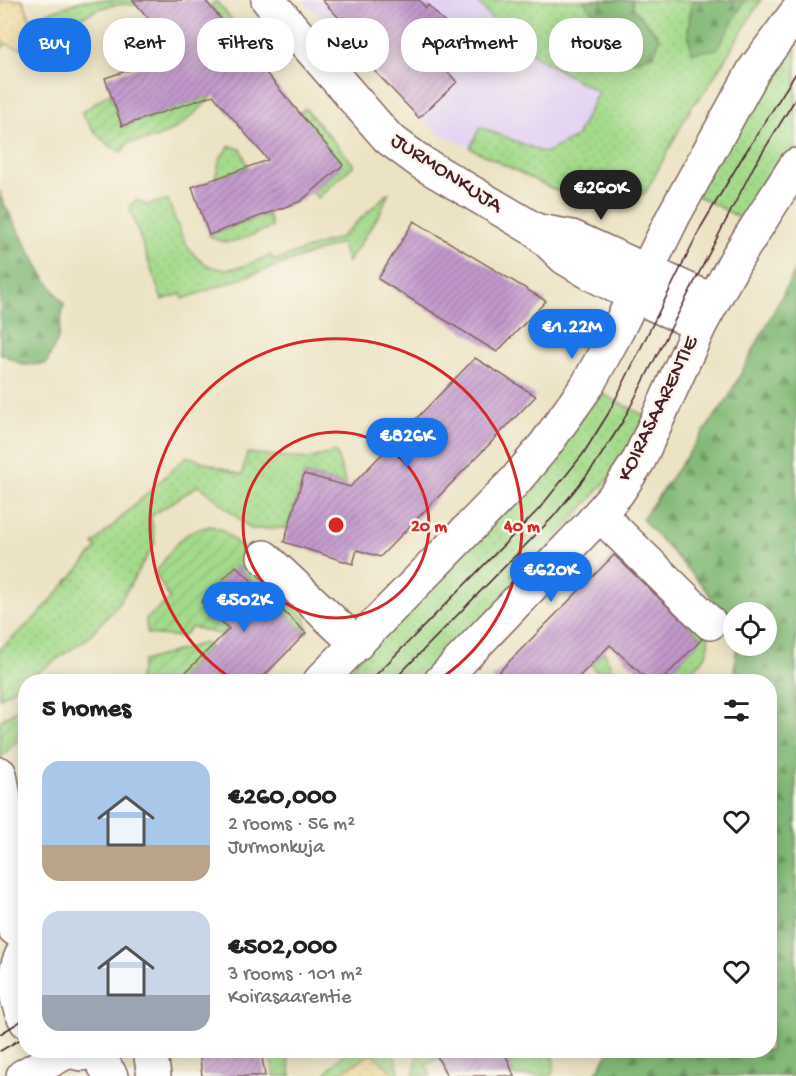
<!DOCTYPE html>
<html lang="en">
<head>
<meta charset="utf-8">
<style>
  body { margin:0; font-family:"Gochi Hand",sans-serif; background:#f6f6f6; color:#202124; height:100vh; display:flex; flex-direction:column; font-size:22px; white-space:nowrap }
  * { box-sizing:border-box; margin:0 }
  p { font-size:20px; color:#757577 }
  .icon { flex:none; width:33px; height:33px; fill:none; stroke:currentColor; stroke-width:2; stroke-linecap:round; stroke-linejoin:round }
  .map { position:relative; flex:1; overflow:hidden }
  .details { position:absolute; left:18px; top:674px; width:759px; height:384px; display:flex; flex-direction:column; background:#fff; border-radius:24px; box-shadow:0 3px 15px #0003 }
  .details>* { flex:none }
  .hud { position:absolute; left:18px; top:18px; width:760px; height:54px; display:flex; gap:12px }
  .fabs { position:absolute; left:723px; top:602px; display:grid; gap:12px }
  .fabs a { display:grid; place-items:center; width:54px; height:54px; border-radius:50%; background:#fff; box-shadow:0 3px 15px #0003; font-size:30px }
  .price { position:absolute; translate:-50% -51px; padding:0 14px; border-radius:21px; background:#1a73e8; color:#fff; font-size:20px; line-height:39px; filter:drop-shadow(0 2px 3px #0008) }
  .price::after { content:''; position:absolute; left:50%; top:36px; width:18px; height:14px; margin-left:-9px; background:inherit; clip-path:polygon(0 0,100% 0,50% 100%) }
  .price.on { background:#222; color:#fff }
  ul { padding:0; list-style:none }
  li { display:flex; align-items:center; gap:18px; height:150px; padding:0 24px }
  li span { display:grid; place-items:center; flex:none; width:168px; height:120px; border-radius:18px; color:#555 }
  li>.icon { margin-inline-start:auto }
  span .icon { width:72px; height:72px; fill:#fffc; stroke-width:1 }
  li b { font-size:26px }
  h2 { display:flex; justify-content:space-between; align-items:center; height:72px; padding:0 24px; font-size:26px }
  .tag { padding:0 21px; border-radius:24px; background:#fff; box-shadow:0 3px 15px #0003; font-size:21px; line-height:54px }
  .tag.on { background:#1a73e8; color:#fff }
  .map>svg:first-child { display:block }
  .built { fill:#e3d3f3 }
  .grass { fill:url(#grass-dots); stroke:#777c5b; stroke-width:1.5 }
  .forest { fill:url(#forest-firs); stroke:#666c51; stroke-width:1.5 }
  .sand { fill:url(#sand-dots); stroke:#9c7c64; stroke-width:1.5 }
  .garden { fill:url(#garden-furrows); stroke:#777c5b; stroke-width:1.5 }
  .building { fill:url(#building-hatch) }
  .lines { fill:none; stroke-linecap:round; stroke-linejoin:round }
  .minor-casing { stroke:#836461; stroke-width:36 }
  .minor { stroke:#fff; stroke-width:33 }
  .tram { stroke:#4a1f2b; stroke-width:1.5 }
  .ring { fill:none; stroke:#d62828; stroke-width:3 }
  .labels { text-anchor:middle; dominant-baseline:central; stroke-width:5; stroke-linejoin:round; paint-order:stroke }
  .street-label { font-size:22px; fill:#4a1f2b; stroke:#fbf7ec }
  .centre { fill:#d62828; stroke:#fbf7ec; stroke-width:3 }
  .ring-label { font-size:18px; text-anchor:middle; font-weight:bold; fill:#d62828; stroke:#fbf7ec; stroke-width:5; stroke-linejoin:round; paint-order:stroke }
</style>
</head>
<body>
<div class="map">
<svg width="796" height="1076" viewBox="0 0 796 1076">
  <defs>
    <pattern id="grass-dots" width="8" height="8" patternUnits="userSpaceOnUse" patternTransform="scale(1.5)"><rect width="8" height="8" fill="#a4da8b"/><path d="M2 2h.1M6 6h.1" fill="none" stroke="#8fbb78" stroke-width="1.8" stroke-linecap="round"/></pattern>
    <pattern id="forest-firs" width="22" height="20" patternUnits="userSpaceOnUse" patternTransform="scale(1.5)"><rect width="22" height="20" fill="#83ba77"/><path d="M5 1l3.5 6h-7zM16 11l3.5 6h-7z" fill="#6d9762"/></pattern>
    <pattern id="sand-dots" width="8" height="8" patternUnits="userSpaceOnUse" patternTransform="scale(1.5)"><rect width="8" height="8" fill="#eeda9e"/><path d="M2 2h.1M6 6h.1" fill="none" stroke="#cebb88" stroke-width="1.8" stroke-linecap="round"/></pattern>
    <pattern id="garden-furrows" width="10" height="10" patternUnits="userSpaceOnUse" patternTransform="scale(1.5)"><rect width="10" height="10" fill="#a4da8b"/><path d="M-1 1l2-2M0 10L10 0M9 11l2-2" fill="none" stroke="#8fbb78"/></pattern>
    <pattern id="building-hatch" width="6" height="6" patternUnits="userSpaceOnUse" patternTransform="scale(1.5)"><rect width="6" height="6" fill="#c298cc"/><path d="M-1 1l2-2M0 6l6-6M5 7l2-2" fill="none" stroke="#a07ba6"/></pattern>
  </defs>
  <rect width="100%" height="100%" fill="#fbf7ec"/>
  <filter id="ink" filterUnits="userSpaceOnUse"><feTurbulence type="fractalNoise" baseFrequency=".0167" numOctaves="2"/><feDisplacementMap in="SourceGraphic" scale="12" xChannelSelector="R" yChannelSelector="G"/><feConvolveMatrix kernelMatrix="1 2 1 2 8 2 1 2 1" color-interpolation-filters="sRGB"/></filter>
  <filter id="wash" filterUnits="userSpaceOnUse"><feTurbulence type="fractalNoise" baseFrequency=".008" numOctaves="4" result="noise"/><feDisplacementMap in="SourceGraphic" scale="24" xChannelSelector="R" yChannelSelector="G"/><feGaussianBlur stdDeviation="1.35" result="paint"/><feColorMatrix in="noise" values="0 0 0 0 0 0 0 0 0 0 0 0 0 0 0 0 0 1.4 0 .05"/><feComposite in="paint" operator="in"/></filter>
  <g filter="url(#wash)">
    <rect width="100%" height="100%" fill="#ece3c4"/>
    <polygon class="built" points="303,0 476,0 492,19 538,58 598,92 576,137 545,154 481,127 470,148 444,136 419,118"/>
    <g class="grass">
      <path d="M0,0H23L30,19L84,0H133L137,5C126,4 115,4 104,7C80,15 60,36 33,28L39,47L28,49L6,44L2,48L0,46Z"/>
      <polygon points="476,0 761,0 706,90 692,106 646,192 624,203 605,206 579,202 470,148 480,127 545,153 576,137 598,92 538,58 492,19"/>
      <polygon points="216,1 266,60 260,64 210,6"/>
      <polygon points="796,29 796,149 750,223 694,194"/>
      <polygon points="305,108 354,165 318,198 312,192 342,165 300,113"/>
      <polygon points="230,146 241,149 248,167 215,179 220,158"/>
      <path d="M389,192L379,215L348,262L341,243L183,299L181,294L162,300L129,206L137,200L146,205L168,200C181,234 192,279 240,267C250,264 261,259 271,255L273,261L341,237Z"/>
      <path d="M268,214L272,227C253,234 226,251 209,235Z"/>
      <polygon points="595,390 649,418 632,452 430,681 364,681 351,668"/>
      <polygon points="336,452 346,485 304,474 288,528 251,529 199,485 151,516 155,543 118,605 85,640 0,698 0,649 37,616 97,548 93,544 187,456 242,475 247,453 308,459"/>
      <path d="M620,549L708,634C708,639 709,645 708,649C703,668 678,681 661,681L702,638L615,554Z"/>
      <polygon points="604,651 613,672 604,681 592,681 599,674 591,665"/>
      <polygon points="270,1050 287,1050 291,1076 274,1076"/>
      <polygon points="348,1050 393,1050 399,1071 398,1076 323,1076"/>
      <polygon points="419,1050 438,1050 438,1059 426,1065 431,1076 413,1076"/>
      <polygon points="504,1050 553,1050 554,1068 551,1076 514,1076"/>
    </g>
    <g class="forest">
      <polygon points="583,0 632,0 633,8 660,38 654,55 633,61 613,55 604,27"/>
      <polygon points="692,0 745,0 717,49 692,53 688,31"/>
      <polygon points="0,190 1,198 42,274 64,304 58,339 46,364 23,365 0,353"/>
      <polygon points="796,269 796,1076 594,1076 610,1050 770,1050 770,681 733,681 737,645 766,645 766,612 734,612 733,625 701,584 642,519 728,398"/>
    </g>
    <g class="sand">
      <path d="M0,0H23L39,47C24,50 12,48 0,40Z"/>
      <polygon points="372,1053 394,1073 393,1076 335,1076"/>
    </g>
    <g class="garden">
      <path d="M110,93L122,126L213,95C186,124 169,139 128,143L122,152C102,145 93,129 81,113Z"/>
      <path d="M210,526L221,529L259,562L275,588L306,619V633L236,566L201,602L228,628L222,635L192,627L182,637L147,634L146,619L170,599L155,573C173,549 179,532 210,526Z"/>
      <polygon points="204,643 210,647 177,681 138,681 143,661"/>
      <polygon points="25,704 25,733 0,758 0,721"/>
    </g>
    <g id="blocks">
      <g class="building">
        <polygon points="133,0 205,0 343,165 301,201 209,235 192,187 268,160 213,95 122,126 105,78 178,54"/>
        <polygon points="322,0 419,0 426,8 428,5 451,29 428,51 457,82 419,118 336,30 343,22"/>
        <polygon points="414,221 546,301 497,352 378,279"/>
        <polygon points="475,358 536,396 380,557 357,550 353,564 284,542 304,474 350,487"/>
        <polygon points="614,555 702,639 661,681 649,681 610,645 575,681 490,681"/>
        <polygon points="236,566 306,633 259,681 177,681 229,629 201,602"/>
        <polygon points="199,1050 261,1050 265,1076 202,1076"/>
        <polygon points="434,1050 504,1050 514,1076 447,1076"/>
      </g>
    </g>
  </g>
  <g filter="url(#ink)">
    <use href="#blocks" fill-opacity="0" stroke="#836461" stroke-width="1.5"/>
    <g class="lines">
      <g class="minor-casing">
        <g id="minor">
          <polyline points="268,0 388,138 422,163 537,231 565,258 592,274 635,296 700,325"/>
          <polyline points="539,231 572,237 713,301"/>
          <polyline points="599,514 710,623"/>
          <polyline points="264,557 357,644"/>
          <polyline points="320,681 515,481 545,445 587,386 617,331 674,215 754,70 796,13"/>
          <polyline points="441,681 589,526 618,492 639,460 700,325 738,256 796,165"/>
          <polyline points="0,774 4,796 14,928 26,937"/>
          <path d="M26,948C11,970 13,998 26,1021"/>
          <polyline points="63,1050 81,1054 104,1050"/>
          <polyline points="150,1050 154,1076"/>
          <polyline points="96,1053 111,1076"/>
          <polyline points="23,1076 66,1052"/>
        </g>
      </g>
      <use href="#minor" class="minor"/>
      <g class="tram">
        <polyline points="370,681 539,509 583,454 608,414 701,227 742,158 796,73"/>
        <polyline points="393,681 554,516 594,466 623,421 754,166 796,98"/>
        <polyline points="0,1034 26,1018"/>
        <polyline points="0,1051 26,1036"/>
      </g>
    </g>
  </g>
  <g class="ring">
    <circle cx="336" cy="525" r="93"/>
    <path d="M235 681A186 186 0 1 1 437 681"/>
  </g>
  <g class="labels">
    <g class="street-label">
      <text transform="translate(446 174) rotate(33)">JURMONKUJA</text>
      <text transform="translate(659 409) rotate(-64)">KOIRASAARENTIE</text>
    </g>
  </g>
  <circle cx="336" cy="525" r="9" class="centre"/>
  <g class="ring-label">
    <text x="429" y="531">20 m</text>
    <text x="522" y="531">40 m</text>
  </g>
</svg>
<div class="fabs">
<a><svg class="icon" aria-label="locate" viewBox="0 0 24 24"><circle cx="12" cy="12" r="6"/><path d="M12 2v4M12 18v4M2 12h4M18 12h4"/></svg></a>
</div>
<b class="price on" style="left:601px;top:221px">€260K</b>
<b class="price" style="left:572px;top:360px">€1.22M</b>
<b class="price" style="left:407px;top:469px">€826K</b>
<b class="price" style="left:551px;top:603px">€620K</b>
<b class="price" style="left:244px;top:633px">€502K</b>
<div class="hud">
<a class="tag on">Buy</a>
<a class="tag">Rent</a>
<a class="tag">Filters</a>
<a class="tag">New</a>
<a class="tag">Apartment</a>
<a class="tag">House</a>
</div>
<section class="details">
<h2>5 homes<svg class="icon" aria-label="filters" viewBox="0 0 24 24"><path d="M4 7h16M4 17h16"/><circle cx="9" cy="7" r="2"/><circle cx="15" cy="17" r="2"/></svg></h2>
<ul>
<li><span style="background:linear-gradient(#a9c7e8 70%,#b9a48a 0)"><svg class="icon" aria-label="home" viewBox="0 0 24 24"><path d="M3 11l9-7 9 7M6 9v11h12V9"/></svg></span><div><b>€260,000</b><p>2 rooms · 56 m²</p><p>Jurmonkuja</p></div><svg class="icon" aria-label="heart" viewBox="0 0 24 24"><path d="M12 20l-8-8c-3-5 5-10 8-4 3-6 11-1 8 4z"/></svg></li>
<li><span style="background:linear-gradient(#c9d6e8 70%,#9aa5b1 0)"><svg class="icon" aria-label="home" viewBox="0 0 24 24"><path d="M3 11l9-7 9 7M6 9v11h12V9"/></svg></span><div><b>€502,000</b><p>3 rooms · 101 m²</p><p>Koirasaarentie</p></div><svg class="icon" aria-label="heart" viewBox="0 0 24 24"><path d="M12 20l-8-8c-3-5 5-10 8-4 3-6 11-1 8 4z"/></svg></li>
</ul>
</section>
</div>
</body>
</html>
